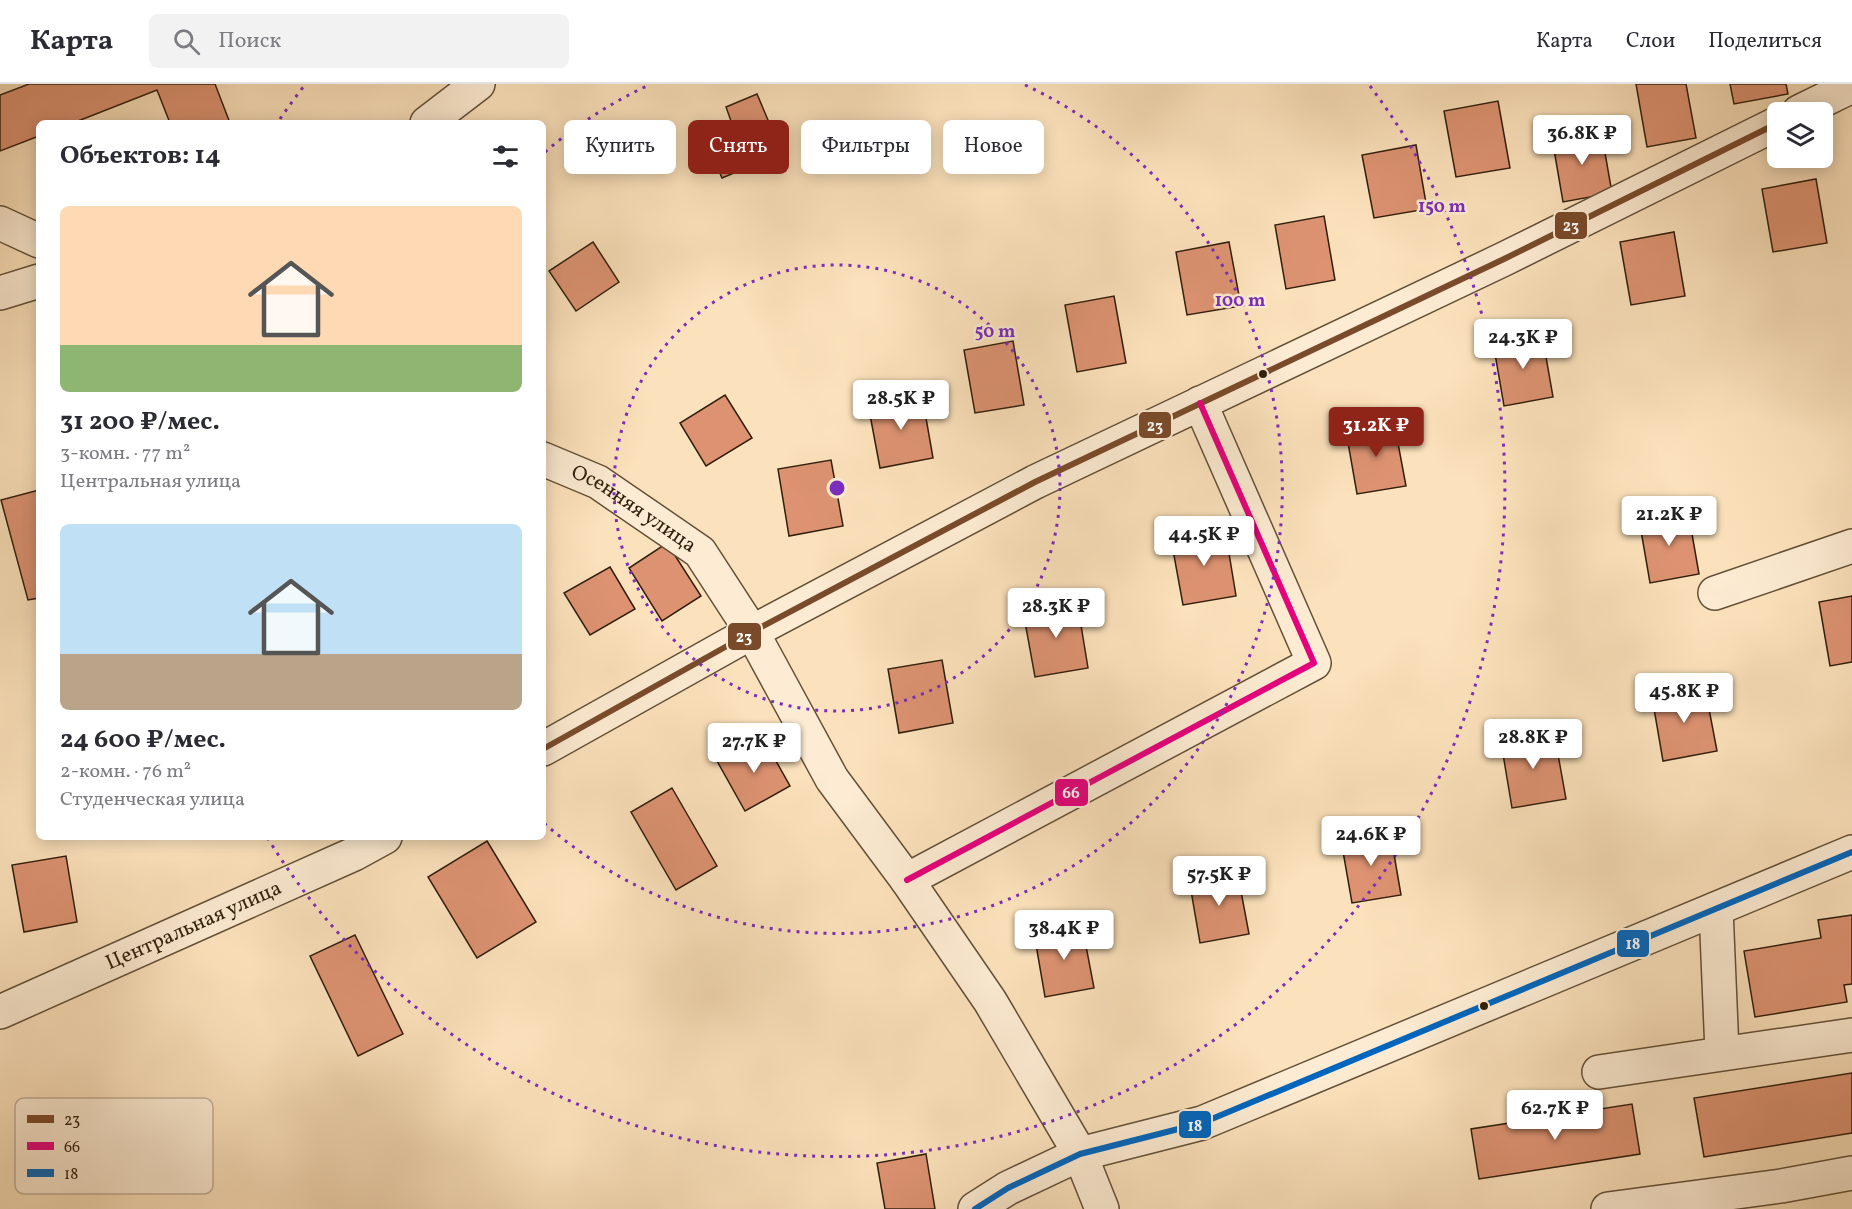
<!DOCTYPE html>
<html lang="ru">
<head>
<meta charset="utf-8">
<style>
  body { margin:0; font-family:Vollkorn,serif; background:#f2f2f3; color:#2b2b33; height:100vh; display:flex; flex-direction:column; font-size:22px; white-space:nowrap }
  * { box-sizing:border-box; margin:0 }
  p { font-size:20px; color:#7c7c81 }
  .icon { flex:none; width:33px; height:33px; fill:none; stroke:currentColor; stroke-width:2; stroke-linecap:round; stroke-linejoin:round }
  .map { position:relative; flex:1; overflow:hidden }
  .details { position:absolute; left:36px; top:36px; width:510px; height:720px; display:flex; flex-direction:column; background:#fff; border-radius:9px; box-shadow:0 3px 15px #0003 }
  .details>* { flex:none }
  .hud { position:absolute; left:564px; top:36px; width:570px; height:54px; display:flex; gap:12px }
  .buttons { position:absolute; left:1767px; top:18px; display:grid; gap:12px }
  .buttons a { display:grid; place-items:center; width:66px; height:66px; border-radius:9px; background:#fff; box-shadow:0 3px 15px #0003; font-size:30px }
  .price { position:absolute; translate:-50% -51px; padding:0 14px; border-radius:6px; background:#fff; color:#222; font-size:20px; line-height:39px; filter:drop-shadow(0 2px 3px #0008) }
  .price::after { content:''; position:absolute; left:50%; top:36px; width:18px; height:14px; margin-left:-9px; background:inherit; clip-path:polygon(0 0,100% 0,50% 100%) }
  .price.on { background:#8f2418; color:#fff }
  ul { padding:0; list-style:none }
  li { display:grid; align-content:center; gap:12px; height:318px; padding:0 24px }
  li span { display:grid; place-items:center; height:186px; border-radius:9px; color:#555 }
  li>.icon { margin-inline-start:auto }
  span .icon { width:108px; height:108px; fill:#fffc; stroke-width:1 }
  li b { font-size:26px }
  h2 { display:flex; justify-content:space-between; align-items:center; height:72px; padding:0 24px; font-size:26px }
  .chip { padding:0 21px; border-radius:9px; background:#fff; box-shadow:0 3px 15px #0003; font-size:21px; line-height:54px }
  .chip.on { background:#8f2418; color:#fff }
  header { display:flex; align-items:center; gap:36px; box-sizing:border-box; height:84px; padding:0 30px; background:#fff; border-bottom:2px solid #e1e1e2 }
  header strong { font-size:28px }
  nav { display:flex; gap:33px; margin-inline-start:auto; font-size:21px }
  .search { width:420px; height:54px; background:#f2f2f3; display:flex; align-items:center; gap:15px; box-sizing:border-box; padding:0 21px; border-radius:9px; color:#7c7c81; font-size:22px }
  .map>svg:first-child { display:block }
  .building { fill:#dd9372; stroke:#301f0b; stroke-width:1.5 }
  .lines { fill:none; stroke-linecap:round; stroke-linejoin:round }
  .minor-casing { stroke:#635037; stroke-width:36 }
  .minor { stroke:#fdecd3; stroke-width:33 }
  .bus-1-casing { stroke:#fdecd3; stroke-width:10 }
  .bus-2-casing { stroke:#fdecd3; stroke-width:10 }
  .bus-3-casing { stroke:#fdecd3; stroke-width:10 }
  .bus-1 { stroke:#7a4b2a; stroke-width:6 }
  .bus-2 { stroke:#e5007d; stroke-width:6 }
  .bus-3 { stroke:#0065bd; stroke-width:6 }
  .ring { fill:none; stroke:#7b2cbf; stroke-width:3; stroke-dasharray:3 6 }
  .bus-dot { fill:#301f0b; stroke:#fdecd3; stroke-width:2 }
  .labels { text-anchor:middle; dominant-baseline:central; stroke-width:5; stroke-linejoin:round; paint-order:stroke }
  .street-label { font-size:21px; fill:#301f0b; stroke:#fdecd3 }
  .key { fill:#fdecd3; stroke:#c0ae97; stroke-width:1.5 }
  .key-label { font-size:16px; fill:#301f0b }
  .centre { fill:#7b2cbf; stroke:#fdecd3; stroke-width:3 }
  .ring-label { font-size:18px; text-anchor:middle; font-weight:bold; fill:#7b2cbf; stroke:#fdecd3; stroke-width:5; stroke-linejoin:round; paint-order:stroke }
  .line-badge { stroke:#fdecd3; stroke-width:2 }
  .badge-label { font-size:16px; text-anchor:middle; font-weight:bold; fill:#fff }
</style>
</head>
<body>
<header>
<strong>Карта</strong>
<div class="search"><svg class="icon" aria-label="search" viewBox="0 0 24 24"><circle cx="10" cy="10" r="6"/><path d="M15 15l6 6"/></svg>Поиск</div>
<nav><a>Карта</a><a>Слои</a><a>Поделиться</a></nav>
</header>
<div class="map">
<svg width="1852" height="1125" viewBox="0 0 1852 1125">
  <rect width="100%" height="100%" fill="#fce2bc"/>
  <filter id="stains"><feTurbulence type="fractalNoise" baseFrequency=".00333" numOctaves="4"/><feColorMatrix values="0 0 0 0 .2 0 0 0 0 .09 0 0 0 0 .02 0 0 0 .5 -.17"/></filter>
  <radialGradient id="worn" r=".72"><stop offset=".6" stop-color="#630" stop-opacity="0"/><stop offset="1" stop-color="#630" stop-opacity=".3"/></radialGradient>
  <g class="building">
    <polygon points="29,0 215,0 230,39 170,39 157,6 73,39 39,39 39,52 0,67 0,11"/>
    <polygon points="1636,0 1686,0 1696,54 1647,63"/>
    <polygon points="1730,0 1786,0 1788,10 1734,20"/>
    <polygon points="757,10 782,69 722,94 703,49 731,37 726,23"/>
    <polygon points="1498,17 1510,84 1456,93 1444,27"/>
    <polygon points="1601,46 1612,109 1563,118 1552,54"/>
    <polygon points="1416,61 1427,125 1374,134 1362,71"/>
    <polygon points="1816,95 1827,159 1773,168 1762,105"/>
    <polygon points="1324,132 1335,196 1286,205 1275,141"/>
    <polygon points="1674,148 1685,212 1631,221 1620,158"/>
    <polygon points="593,158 619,198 576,227 549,187"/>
    <polygon points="1229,158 1241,222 1187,231 1176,168"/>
    <polygon points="1114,212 1126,279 1077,288 1065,221"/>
    <polygon points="1542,250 1553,313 1504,322 1493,258"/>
    <polygon points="1013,257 1024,321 975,329 964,266"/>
    <polygon points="725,311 752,354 706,382 680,339"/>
    <polygon points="922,311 933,374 880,384 868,320"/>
    <polygon points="1394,338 1406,402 1357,410 1346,347"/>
    <polygon points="831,376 843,442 789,452 778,385"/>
    <polygon points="39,406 39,514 28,516 1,416"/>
    <polygon points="1688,427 1699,490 1650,499 1639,435"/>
    <polygon points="1225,445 1236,512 1183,521 1171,455"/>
    <polygon points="667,459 701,512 662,537 629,484"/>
    <polygon points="610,483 635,525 590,551 564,509"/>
    <polygon points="1852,512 1852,578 1830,582 1819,518"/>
    <polygon points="1077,517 1088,584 1035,593 1023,527"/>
    <polygon points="942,576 953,639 899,649 888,585"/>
    <polygon points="1705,604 1717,667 1663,677 1652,613"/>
    <polygon points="1554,648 1566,715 1512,724 1501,658"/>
    <polygon points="762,652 790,702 745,727 717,677"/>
    <polygon points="672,704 717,782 676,806 631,728"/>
    <polygon points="1390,747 1401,811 1352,819 1341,756"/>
    <polygon points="487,757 536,838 477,874 428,793"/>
    <polygon points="66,772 77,838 24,848 12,781"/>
    <polygon points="1237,786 1249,850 1200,859 1189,795"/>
    <polygon points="1852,831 1852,900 1844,901 1847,918 1755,933 1744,867 1821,854 1818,836"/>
    <polygon points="1082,841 1094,904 1045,913 1034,849"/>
    <polygon points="355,851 403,950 358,972 310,872"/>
    <polygon points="1852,989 1852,1049 1704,1073 1694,1014"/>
    <polygon points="1632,1020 1640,1070 1479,1095 1471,1045"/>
    <polygon points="926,1070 935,1125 885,1125 877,1079"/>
  </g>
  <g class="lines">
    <g class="minor-casing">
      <g id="minor">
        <polyline points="1799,28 1852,2"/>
        <polyline points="427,39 478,0"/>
        <polyline points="0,139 39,157"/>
        <polyline points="0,209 39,197"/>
        <path id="s1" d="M543,375L598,398L700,468L752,548L832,695L907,796L990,917L1080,1070L1102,1125"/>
        <polyline points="1715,509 1852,462"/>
        <polyline points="543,665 752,548 1035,398 1504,175 1778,39"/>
        <polyline points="907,796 1314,579 1200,319"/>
        <polyline points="1716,825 1722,968"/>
        <path id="s2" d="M0,928L354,770L385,753"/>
        <polyline points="1599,988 1852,951"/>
        <polyline points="975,1125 1008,1104 1080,1070 1202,1039 1852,768"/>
        <polyline points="1608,1125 1781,1102 1852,1089"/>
      </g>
    </g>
    <use href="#minor" class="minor"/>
    <g class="bus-1-casing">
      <polyline id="bus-1" points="543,665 752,548 1035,398 1504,175 1778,39"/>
    </g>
    <g class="bus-2-casing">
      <polyline id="bus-2" points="907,796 1314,579 1200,319"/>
    </g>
    <g class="bus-3-casing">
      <polyline id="bus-3" points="975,1125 1008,1104 1080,1070 1202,1039 1852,768"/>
    </g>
    <use href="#bus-1" class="bus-1"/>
    <use href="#bus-2" class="bus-2"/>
    <use href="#bus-3" class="bus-3"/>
  </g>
  <g class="ring">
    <circle cx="837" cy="404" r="223"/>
    <path d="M545 68A445 445 0 0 1 649 1M1025 1A445 445 0 1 1 545 740"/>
    <path d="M280 35A668 668 0 0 1 304 2M1370 2A668 668 0 1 1 267 753"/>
  </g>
  <g class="bus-dot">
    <circle cx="1263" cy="290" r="5"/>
    <circle cx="1484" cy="922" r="5"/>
  </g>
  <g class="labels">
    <g class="street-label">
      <text stroke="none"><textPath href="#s1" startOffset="104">Осенняя улица</textPath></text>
      <text stroke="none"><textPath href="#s2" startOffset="212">Центральная улица</textPath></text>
    </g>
  </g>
  <rect x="15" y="1014" width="198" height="96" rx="9" class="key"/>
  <rect x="27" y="1031" width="27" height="8" fill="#7a4b2a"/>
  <rect x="27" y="1058" width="27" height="8" fill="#e5007d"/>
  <rect x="27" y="1085" width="27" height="8" fill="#0065bd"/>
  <g class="key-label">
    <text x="64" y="1041">23</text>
    <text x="64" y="1068">66</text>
    <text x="64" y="1095">18</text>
  </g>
  <circle cx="837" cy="404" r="9" class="centre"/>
  <g class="ring-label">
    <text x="1442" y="128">150 m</text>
    <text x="1240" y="222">100 m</text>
    <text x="995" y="253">50 m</text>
  </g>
  <g class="line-badge">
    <rect x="1554" y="127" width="34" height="29" rx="6" fill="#7a4b2a"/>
    <rect x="1138" y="327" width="34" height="28" rx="6" fill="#7a4b2a"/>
    <rect x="727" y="538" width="35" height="29" rx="6" fill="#7a4b2a"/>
    <rect x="1054" y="694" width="35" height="29" rx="6" fill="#e5007d"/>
    <rect x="1616" y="845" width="34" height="29" rx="6" fill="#0065bd"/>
    <rect x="1178" y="1026" width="34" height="29" rx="6" fill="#0065bd"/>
  </g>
  <g class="badge-label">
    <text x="1571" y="147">23</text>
    <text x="1155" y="347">23</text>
    <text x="744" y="558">23</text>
    <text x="1071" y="714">66</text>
    <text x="1633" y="865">18</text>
    <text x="1195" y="1047">18</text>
  </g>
  <rect width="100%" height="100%" filter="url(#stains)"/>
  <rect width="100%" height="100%" fill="url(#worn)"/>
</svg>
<div class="buttons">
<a><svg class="icon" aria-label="layers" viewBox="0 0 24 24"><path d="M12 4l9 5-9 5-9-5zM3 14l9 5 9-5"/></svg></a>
</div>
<b class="price" style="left:1582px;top:82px">36.8K ₽</b>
<b class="price" style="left:1523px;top:286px">24.3K ₽</b>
<b class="price" style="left:901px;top:347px">28.5K ₽</b>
<b class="price on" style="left:1376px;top:374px">31.2K ₽</b>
<b class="price" style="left:1669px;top:463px">21.2K ₽</b>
<b class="price" style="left:1204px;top:483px">44.5K ₽</b>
<b class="price" style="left:1056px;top:555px">28.3K ₽</b>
<b class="price" style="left:1684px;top:640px">45.8K ₽</b>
<b class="price" style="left:1533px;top:686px">28.8K ₽</b>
<b class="price" style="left:754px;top:690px">27.7K ₽</b>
<b class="price" style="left:1371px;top:783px">24.6K ₽</b>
<b class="price" style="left:1219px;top:823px">57.5K ₽</b>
<b class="price" style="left:1064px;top:877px">38.4K ₽</b>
<b class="price" style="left:1555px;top:1057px">62.7K ₽</b>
<div class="hud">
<a class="chip">Купить</a>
<a class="chip on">Снять</a>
<a class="chip">Фильтры</a>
<a class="chip">Новое</a>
</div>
<section class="details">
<h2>Объектов: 14<svg class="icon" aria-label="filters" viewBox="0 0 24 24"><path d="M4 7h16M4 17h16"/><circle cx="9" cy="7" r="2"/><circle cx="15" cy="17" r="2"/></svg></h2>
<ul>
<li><span style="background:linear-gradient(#ffd9b3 75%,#8fb573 0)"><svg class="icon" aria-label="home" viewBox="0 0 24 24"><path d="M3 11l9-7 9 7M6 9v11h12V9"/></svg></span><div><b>31 200 ₽/мес.</b><p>3-комн. · 77 m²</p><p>Центральная улица</p></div></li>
<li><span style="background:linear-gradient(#bfe0f5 70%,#b9a48a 0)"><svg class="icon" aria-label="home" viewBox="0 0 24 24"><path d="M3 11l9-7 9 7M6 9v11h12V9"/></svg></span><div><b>24 600 ₽/мес.</b><p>2-комн. · 76 m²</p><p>Студенческая улица</p></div></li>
</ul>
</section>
</div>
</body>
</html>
